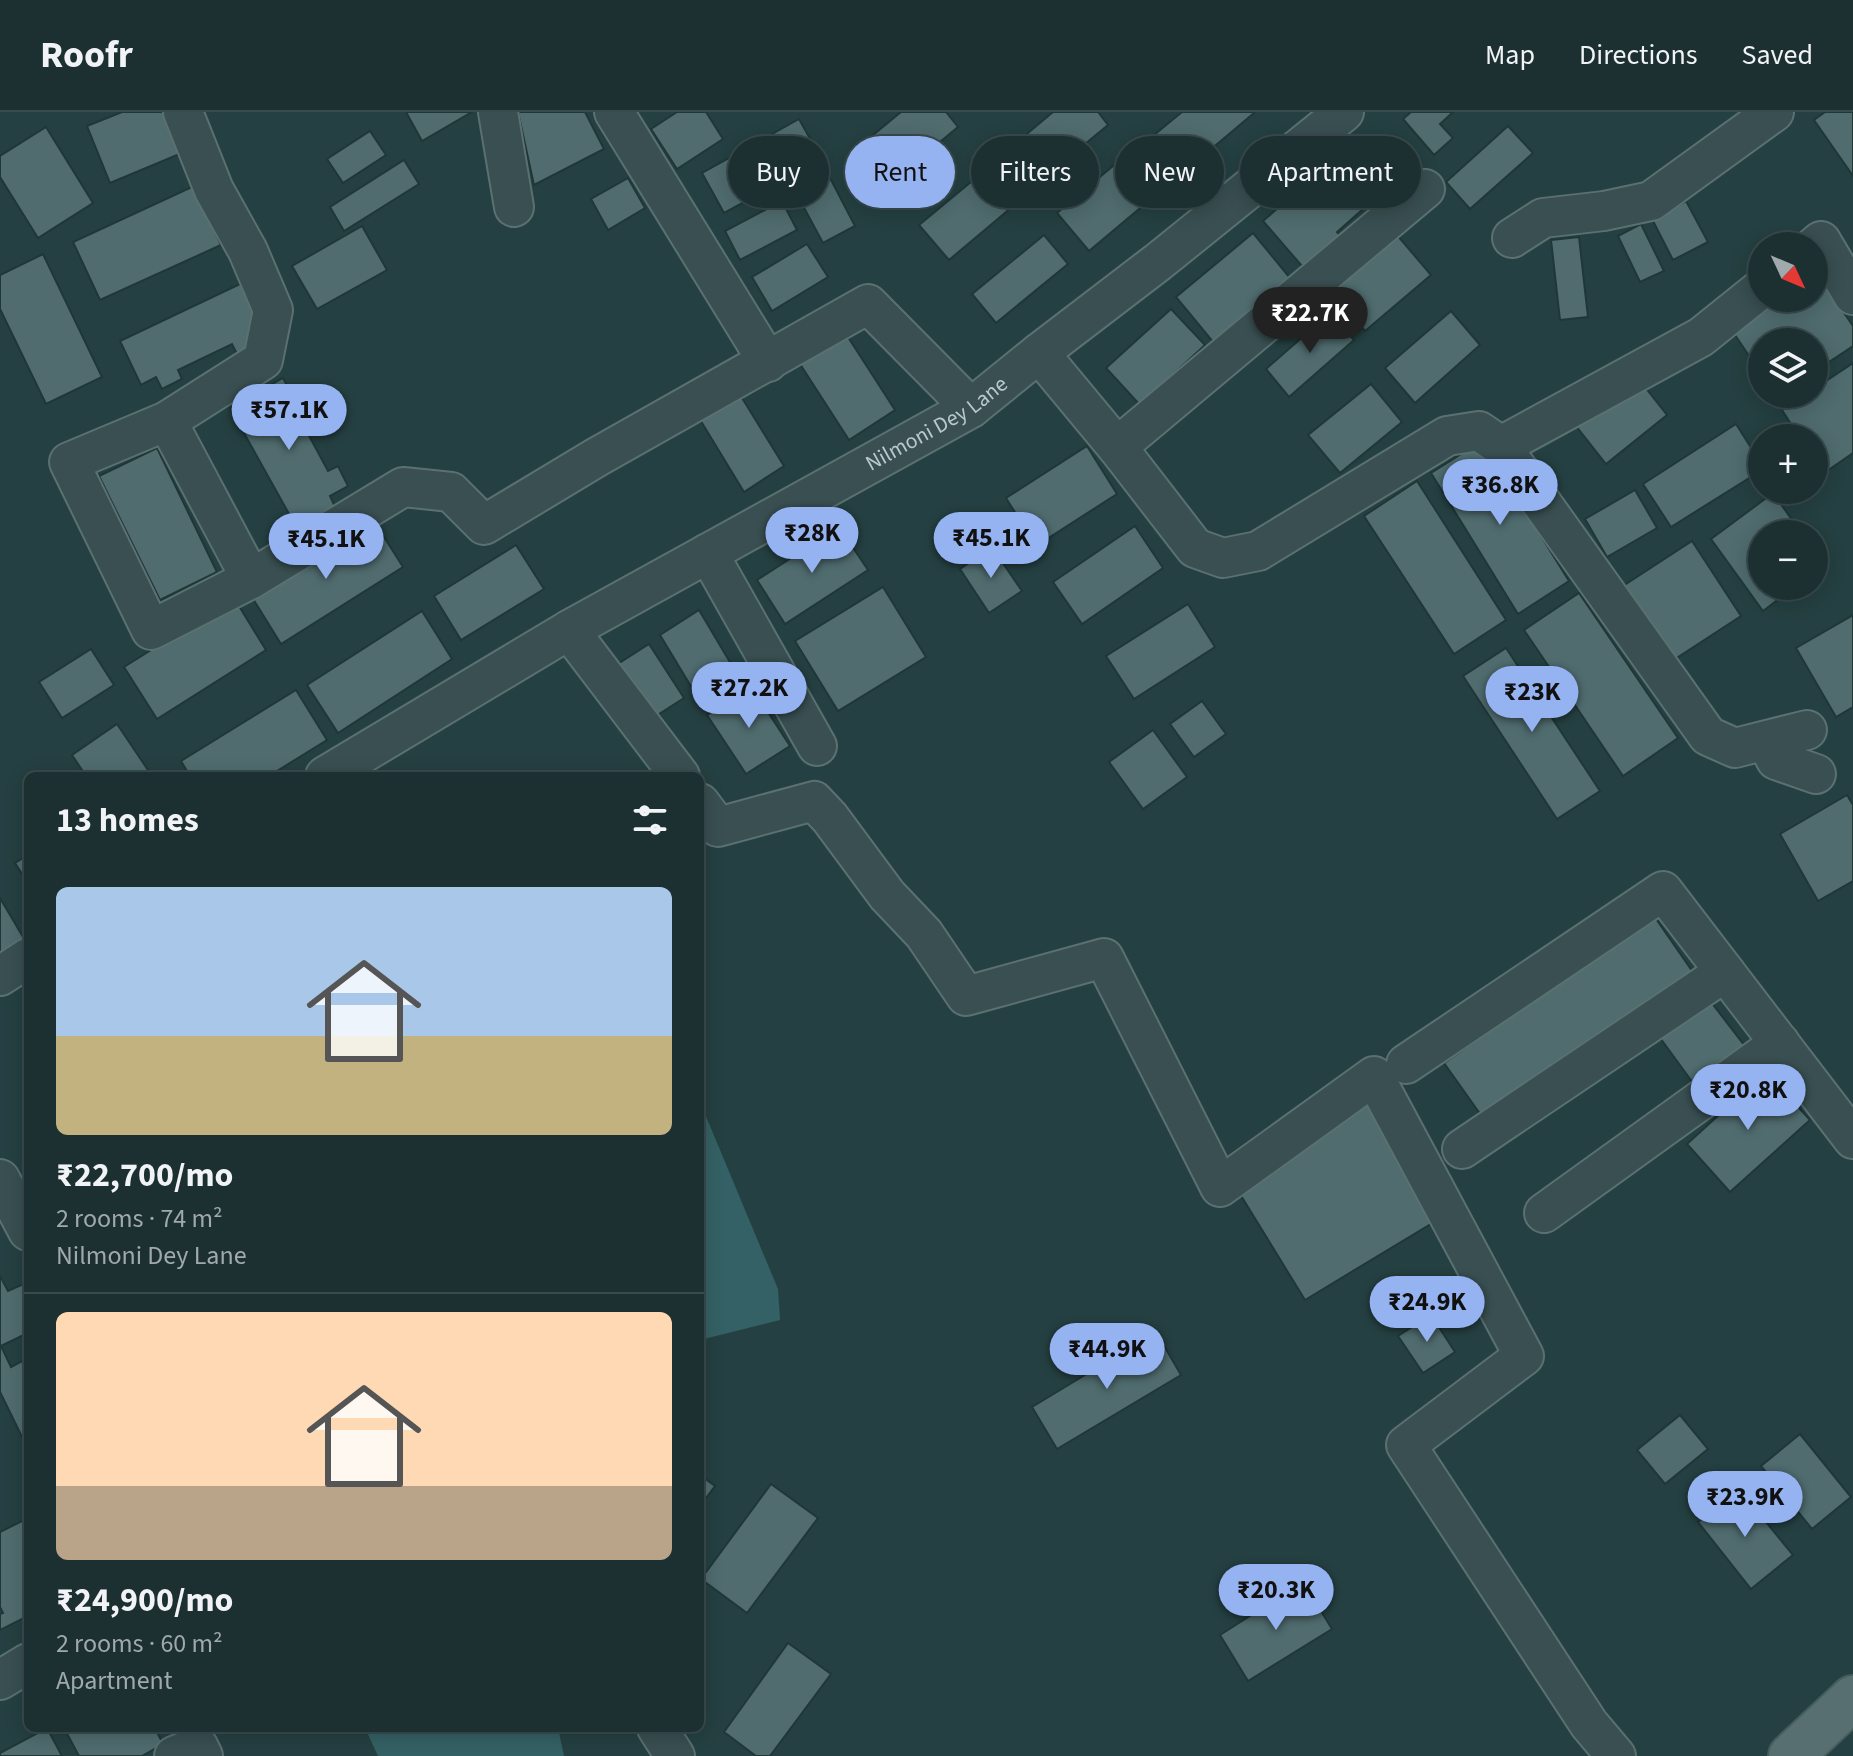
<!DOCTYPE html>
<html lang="en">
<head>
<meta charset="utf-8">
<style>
  body { margin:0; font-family:"Source Sans 3",sans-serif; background:#25383a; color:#f1f3f6; height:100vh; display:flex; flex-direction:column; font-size:30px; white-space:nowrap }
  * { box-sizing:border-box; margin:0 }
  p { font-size:26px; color:#a0a9ac }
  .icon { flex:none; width:44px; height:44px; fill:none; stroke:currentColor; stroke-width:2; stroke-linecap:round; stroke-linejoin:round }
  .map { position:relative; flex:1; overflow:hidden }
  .details { position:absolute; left:24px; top:660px; width:680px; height:960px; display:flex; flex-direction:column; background:#1c3032; border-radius:12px; box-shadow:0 4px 20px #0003,0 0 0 2px #3a4b4d }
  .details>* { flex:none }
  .banner { position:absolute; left:728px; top:24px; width:760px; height:72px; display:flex; gap:16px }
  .needle { width:52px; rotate:134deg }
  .tools { position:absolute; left:1748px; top:120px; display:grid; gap:16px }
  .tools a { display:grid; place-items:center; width:80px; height:80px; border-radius:50%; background:#1c3032; box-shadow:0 4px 20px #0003,0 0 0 2px #3a4b4d; font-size:40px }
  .price { position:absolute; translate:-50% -68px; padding:0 18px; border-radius:28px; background:#95b2f1; color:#111; font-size:26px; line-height:52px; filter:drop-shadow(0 2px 4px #0008) }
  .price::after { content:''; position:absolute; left:50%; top:48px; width:24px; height:18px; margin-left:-12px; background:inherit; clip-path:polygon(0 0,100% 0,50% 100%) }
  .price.on { background:#222; color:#fff }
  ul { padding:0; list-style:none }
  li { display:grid; align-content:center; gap:16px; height:424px; padding:0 32px }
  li+li { border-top:2px solid #3a4b4d }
  li span { display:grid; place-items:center; height:248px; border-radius:12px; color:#555 }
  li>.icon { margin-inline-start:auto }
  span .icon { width:144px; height:144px; fill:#fffc; stroke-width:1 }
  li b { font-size:34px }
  h2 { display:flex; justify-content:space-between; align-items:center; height:96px; padding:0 32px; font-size:34px }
  .tag { padding:0 28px; border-radius:36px; background:#1c3032; box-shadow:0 4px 20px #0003,0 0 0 2px #3a4b4d; font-size:28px; line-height:72px }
  .tag.on { background:#95b2f1; color:#111 }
  header { display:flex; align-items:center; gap:48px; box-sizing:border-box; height:112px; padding:0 40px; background:#1c3032; border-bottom:2px solid #3a4b4d }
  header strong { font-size:38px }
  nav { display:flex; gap:44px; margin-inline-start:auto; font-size:28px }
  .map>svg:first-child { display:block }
  .water { fill:#346165 }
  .building { fill:#506c6f; stroke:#203738; stroke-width:2 }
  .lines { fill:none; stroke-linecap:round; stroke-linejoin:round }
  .minor-casing { stroke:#5a7071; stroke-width:42 }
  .major-casing { stroke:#465c5d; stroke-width:48 }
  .minor { stroke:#394f51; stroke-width:38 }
  .major { stroke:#576f71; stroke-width:44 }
  .labels { text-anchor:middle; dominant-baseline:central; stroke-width:6; stroke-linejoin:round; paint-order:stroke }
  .street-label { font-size:22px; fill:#b6c9cb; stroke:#1e3537 }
</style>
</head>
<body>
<header>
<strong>Roofr</strong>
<nav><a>Map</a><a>Directions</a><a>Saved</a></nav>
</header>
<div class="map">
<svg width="1853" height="1644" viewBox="0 0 1853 1644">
  <rect width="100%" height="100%" fill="#254042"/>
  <g class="water">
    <polygon points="700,990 778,1177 780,1208 700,1228"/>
    <polygon points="365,1616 558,1616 564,1644 378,1644"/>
  </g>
  <g class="building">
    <polygon points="122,0 165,0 182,41 110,71 87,14"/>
    <polygon points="406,0 472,0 422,29"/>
    <polygon points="518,0 585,0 604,37 534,73"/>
    <polygon points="677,0 706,0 723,27 677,57 651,17"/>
    <polygon points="901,0 946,0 958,15 881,79 850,42"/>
    <polygon points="1053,0 1098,0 1108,13 1033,75 1004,41"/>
    <polygon points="1182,0 1253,0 1254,1 1178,65 1148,28"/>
    <polygon points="1411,0 1453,0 1440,12 1453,26 1434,43 1403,7"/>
    <polygon points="1825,0 1853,0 1853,64 1814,8"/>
    <polygon points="799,7 822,48 724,101 702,61"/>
    <polygon points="1508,14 1533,41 1470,97 1446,70"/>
    <polygon points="46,15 93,91 38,126 0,65 0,44"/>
    <polygon points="370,19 386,43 343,71 327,47"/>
    <polygon points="1132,38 1164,76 1089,139 1057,101"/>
    <polygon points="1334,47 1371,90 1337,120 1345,129 1308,161 1263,109"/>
    <polygon points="404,48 419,72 344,119 330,95"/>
    <polygon points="989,55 1018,90 949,148 919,113"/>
    <polygon points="828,62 855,114 823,131 795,79"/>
    <polygon points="628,66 645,96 608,118 591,87"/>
    <polygon points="194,74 221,133 100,188 73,130"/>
    <polygon points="782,89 797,118 740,148 725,119"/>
    <polygon points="1686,89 1708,130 1673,148 1652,107"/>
    <polygon points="1641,112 1664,159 1640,170 1618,124"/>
    <polygon points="362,114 387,158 317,197 292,154"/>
    <polygon points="1253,121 1295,172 1218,236 1176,185"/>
    <polygon points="1044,123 1068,152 996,211 972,182"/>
    <polygon points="1397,123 1431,163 1365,219 1331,179"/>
    <polygon points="1579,125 1588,205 1560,208 1551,128"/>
    <polygon points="807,132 828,165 772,199 752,165"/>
    <polygon points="43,142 102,265 46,292 0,197 0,163"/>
    <polygon points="1818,163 1853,214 1853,234 1814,260 1814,230 1762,230 1762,263 1733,220 1783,186 1814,186 1814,165"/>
    <polygon points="242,171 263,216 256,232 237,242 232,232 178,258 182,267 162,277 156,265 141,273 120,229"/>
    <polygon points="1171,197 1205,233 1140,293 1106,256"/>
    <polygon points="1451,199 1480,233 1415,291 1385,256"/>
    <polygon points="1330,201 1354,228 1289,285 1266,257"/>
    <polygon points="846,222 895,298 849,328 800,252"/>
    <polygon points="1853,251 1853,341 1824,361 1814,347 1814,326 1800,326 1782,298 1806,282 1814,282 1814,277"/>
    <polygon points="1637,265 1667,303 1606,352 1576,314"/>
    <polygon points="283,266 291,281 298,278 311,301 300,307 328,359 338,354 348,374 330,384 336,397 298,418 230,296"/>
    <polygon points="1371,272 1402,310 1340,361 1308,323"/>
    <polygon points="739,281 784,354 744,380 699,306"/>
    <polygon points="1736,312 1762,353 1762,358 1671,415 1643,372"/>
    <polygon points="1482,329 1569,469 1518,502 1431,361"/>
    <polygon points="1087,334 1117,382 1036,434 1006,386"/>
    <polygon points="157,336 217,460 160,488 99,364"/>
    <polygon points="1417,369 1506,508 1454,542 1364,404"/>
    <polygon points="1635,378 1657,416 1607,445 1585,407"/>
    <polygon points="1773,381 1802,422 1762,422 1762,474 1796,474 1763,499 1711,427"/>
    <polygon points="372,406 403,455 281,532 250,482"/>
    <polygon points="1135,414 1163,456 1082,512 1053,470"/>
    <polygon points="839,415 868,458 785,512 757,468"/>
    <polygon points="1692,429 1741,504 1672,549 1623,474"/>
    <polygon points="516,433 544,477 461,528 434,484"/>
    <polygon points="992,435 1022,479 989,501 960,457"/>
    <polygon points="883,475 926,545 838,599 795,529"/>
    <polygon points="1579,481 1678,626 1623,664 1524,518"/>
    <polygon points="234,486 266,538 157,607 124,555"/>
    <polygon points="1188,492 1215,535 1134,587 1106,544"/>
    <polygon points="699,498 734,557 695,581 660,523"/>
    <polygon points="422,499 452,547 338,621 307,573"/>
    <polygon points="1853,503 1853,595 1836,605 1796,536"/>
    <polygon points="649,532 684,586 645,611 610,557"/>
    <polygon points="1506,536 1600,679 1557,707 1463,564"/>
    <polygon points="91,537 114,573 62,606 39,570"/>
    <polygon points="751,574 790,634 746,662 707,603"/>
    <polygon points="296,578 327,628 269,664 190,664 181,649"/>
    <polygon points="1202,589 1226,622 1194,645 1170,612"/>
    <polygon points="117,612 152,664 86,664 72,643"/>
    <polygon points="1153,618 1187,665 1143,697 1109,650"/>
    <polygon points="1847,683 1853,693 1853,769 1818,789 1780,722"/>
    <polygon points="28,743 28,771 15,751"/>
    <polygon points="0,786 26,830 0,845"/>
    <polygon points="1654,804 1697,866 1488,1013 1444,951"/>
    <polygon points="1708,886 1744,933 1693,971 1658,923"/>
    <polygon points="1766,960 1810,1008 1730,1080 1687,1032"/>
    <polygon points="1371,984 1444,1104 1305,1188 1232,1069"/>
    <polygon points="0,1164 8,1179 28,1170 28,1221 1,1234 11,1255 22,1249 28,1261 28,1337 0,1280"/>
    <polygon points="1431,1203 1455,1240 1423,1261 1398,1224"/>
    <polygon points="1156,1220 1181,1263 1057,1337 1032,1295"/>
    <polygon points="1680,1303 1708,1337 1665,1372 1637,1338"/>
    <polygon points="1800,1322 1851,1385 1812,1417 1761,1354"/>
    <polygon points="700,1363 715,1374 700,1394"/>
    <polygon points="771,1372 818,1406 747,1501 701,1467"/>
    <polygon points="1739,1377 1793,1443 1751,1477 1698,1410"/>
    <polygon points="28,1406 28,1504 0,1518 0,1502 3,1501 0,1495 0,1420"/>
    <polygon points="1303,1470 1332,1517 1248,1569 1220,1523"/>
    <polygon points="788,1531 831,1562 770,1644 756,1644 724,1620"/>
    <polygon points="47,1616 62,1644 0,1644 0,1641"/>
    <polygon points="64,1616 155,1616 163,1632 142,1644 79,1644"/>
  </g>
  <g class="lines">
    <g class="minor-casing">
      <g id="minor">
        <polyline points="183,0 214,78 248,139 273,198 263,248 167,309 69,350 151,518 251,467 403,375 451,380 484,413 597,345 868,192 971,296"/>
        <polyline points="498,0 514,95"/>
        <polyline points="614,0 768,250"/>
        <polyline points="1512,126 1543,106 1604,99 1651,89 1774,0"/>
        <polyline points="1814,135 1821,129 1853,183"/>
        <polyline points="1039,241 1117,335 1195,436 1223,446 1258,439 1447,324 1479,319 1501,334 1701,225 1762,176"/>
        <polyline points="167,309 251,467"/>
        <polyline points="1501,334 1708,624 1735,636 1807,618"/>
        <polyline points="1117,335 1425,77"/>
        <polyline points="708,441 817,634"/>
        <polyline points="569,518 680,664"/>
        <polyline points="1766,629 1776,648 1816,662"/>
        <path id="s1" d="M325,664L569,518L971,296L1039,241L1158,150L1344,0"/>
        <polyline points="700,691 718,715 814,689 830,706 887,783 924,822 966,884 1104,846 1220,1075 1374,964 1524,1244 1406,1333 1589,1612 1616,1644"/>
        <polyline points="0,864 28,846"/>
        <polyline points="1406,952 1663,779 1853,1027"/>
        <polyline points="1462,1037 1725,860"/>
        <polyline points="0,1067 28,1119"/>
        <polyline points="1544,1101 1780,931"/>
        <polyline points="0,1568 28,1551"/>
        <polyline points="657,1616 675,1644"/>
        <polyline points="174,1644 198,1634 203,1644"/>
      </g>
    </g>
    <g class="major-casing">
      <polyline id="major" points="1791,1644 1853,1586"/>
    </g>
    <use href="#minor" class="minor"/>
    <use href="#major" class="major"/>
  </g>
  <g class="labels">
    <g class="street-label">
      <text stroke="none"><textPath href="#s1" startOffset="706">Nilmoni Dey Lane</textPath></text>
    </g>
  </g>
</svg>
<div class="tools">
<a><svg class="needle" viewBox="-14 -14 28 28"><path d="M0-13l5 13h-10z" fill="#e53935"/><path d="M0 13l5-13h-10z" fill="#a0a9ac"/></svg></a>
<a><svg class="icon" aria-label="layers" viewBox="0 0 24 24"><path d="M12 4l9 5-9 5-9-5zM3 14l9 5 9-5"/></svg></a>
<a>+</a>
<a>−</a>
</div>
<b class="price on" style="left:1310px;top:243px">₹22.7K</b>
<b class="price" style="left:289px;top:340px">₹57.1K</b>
<b class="price" style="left:1500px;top:415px">₹36.8K</b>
<b class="price" style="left:812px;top:463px">₹28K</b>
<b class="price" style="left:991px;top:468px">₹45.1K</b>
<b class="price" style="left:326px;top:469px">₹45.1K</b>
<b class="price" style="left:749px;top:618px">₹27.2K</b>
<b class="price" style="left:1532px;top:622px">₹23K</b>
<b class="price" style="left:1748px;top:1020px">₹20.8K</b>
<b class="price" style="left:1427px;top:1232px">₹24.9K</b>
<b class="price" style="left:1107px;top:1279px">₹44.9K</b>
<b class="price" style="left:1745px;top:1427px">₹23.9K</b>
<b class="price" style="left:1276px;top:1520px">₹20.3K</b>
<div class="banner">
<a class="tag">Buy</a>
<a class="tag on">Rent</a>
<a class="tag">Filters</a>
<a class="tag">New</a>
<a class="tag">Apartment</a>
</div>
<section class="details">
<h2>13 homes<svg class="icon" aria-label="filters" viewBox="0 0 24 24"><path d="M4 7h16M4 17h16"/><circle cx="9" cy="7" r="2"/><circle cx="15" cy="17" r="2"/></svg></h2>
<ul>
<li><span style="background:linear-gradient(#a9c7e8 60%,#c2b280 0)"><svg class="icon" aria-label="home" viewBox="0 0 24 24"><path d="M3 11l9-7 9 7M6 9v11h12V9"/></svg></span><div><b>₹22,700/mo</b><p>2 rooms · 74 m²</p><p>Nilmoni Dey Lane</p></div></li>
<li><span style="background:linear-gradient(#ffd9b3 70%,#b9a48a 0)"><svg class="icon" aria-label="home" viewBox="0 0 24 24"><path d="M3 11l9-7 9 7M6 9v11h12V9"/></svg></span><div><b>₹24,900/mo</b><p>2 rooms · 60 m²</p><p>Apartment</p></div></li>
</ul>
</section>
</div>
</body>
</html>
